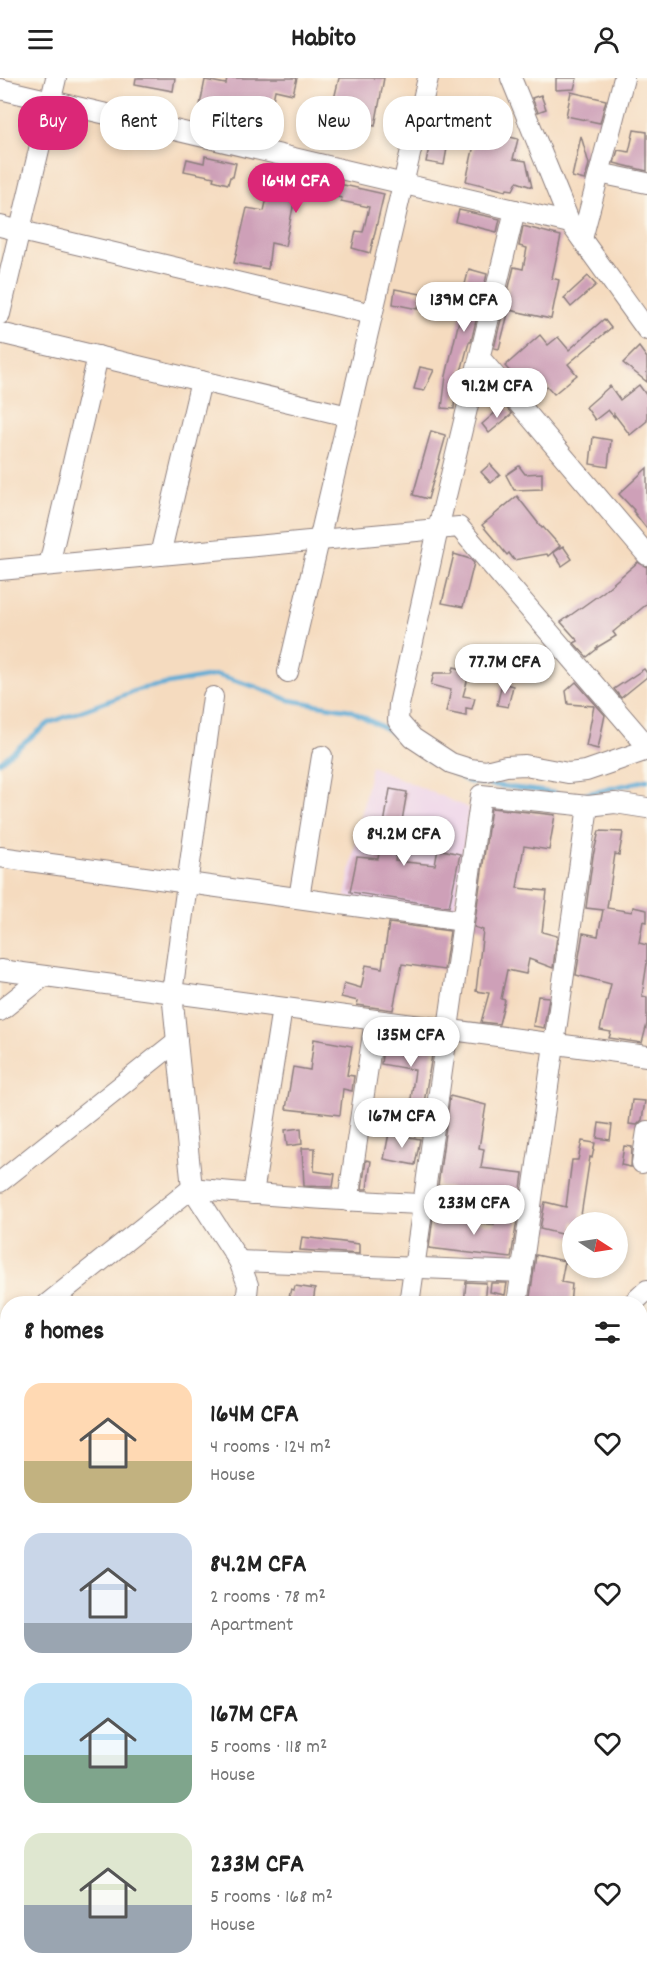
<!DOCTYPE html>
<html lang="en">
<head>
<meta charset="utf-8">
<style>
  body { margin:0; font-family:Dekko,sans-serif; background:#f6f6f6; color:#222; height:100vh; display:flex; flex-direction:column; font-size:22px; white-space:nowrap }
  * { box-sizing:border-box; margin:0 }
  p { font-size:20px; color:#767676 }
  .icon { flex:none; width:33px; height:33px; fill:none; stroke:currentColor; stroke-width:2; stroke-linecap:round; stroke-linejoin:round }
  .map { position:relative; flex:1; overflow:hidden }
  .drawer { position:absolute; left:0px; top:1218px; width:648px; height:686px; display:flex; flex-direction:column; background:#fff; border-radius:24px 24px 0 0; box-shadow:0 3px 9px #0003 }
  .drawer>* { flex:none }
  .guide { position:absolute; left:18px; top:18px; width:612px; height:54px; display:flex; gap:12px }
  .needle { width:39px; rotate:102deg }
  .tools { position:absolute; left:562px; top:1134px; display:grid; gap:12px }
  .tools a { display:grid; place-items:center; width:66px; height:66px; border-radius:50%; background:#fff; box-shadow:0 3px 9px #0003; font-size:30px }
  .price { position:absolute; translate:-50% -51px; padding:0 14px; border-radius:21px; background:#fff; color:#222; font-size:20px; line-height:39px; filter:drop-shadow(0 2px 3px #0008) }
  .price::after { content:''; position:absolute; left:50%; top:36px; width:18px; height:14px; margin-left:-9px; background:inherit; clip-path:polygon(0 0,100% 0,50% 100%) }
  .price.active { background:#db2777; color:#fff }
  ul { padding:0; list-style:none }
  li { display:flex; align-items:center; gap:18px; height:150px; padding:0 24px }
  li span { display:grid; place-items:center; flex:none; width:168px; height:120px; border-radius:18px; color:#555 }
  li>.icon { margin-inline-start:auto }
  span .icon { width:72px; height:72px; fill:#fffc; stroke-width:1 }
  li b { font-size:26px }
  h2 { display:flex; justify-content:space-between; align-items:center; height:72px; padding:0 24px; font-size:26px }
  .tag { padding:0 21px; border-radius:24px; background:#fff; box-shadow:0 3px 9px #0003; font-size:21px; line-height:54px }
  .tag.active { background:#db2777; color:#fff }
  header { display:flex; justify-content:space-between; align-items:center; height:78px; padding:0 24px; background:#fff; font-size:27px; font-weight:700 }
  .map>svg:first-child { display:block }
  .built { fill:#edd1e9 }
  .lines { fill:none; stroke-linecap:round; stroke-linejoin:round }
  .stream { stroke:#5baad5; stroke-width:4.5 }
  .building { fill:#cea0b8 }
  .minor-casing { stroke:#8c7e7d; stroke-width:22 }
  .minor { stroke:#fff; stroke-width:20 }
</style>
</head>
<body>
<header><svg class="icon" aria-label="menu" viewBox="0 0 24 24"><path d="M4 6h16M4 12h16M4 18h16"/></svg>Habito<svg class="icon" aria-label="person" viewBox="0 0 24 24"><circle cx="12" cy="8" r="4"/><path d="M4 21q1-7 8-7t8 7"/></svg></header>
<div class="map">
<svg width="647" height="1903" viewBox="0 0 647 1903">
  <rect width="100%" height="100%" fill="#fbf7ec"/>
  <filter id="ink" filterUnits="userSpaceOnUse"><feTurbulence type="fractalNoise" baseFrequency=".0167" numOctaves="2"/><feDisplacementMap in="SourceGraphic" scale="12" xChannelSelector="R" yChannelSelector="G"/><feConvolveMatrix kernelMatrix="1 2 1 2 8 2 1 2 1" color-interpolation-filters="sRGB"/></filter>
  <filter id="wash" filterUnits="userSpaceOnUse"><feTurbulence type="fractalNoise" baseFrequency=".008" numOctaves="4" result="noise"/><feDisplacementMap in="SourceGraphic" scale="24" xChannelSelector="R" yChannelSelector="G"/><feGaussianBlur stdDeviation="1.35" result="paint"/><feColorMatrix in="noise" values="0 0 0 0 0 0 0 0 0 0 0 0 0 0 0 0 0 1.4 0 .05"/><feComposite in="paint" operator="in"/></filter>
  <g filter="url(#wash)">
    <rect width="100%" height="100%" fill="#f5dbbf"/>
    <polygon class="built" points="371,688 469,730 454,836 345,819"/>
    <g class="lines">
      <g class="stream">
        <polyline points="415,673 433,685"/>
        <polyline points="0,684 49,645 140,611 217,597 256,609 289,622 350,632 388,652 406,666"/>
        <polyline points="451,694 469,704 556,715"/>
        <polyline points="577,718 647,702"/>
      </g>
    </g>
    <g id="blocks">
      <g class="building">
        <polygon points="136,0 175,0 173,13 135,6"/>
        <polygon points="227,0 297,0 293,16 275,12 266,56 217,44 220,32 200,27 205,2 226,6"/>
        <polygon points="339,0 384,0 375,48 330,38"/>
        <polygon points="556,0 577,0 574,11 556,12"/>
        <polygon points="571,14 606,22 600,45 566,38"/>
        <polygon points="541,17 546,31 538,34 532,20"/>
        <polygon points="438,25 459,31 457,42 452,42 444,87 426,84"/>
        <polygon points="480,40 495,43 495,46 508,49 506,58 518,61 513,81 526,83 532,109 517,104 513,112 507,111 506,113 466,103"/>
        <polygon points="634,52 647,54 647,93 614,85 618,72 629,74"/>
        <polygon points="581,58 589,86 585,102 572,99"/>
        <polygon points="205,78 236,85 233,99 230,99 228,106 213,102 214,99 184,93 187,81 204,85"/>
        <polygon points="276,89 300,94 299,97 384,116 370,175 352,170 356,153 363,154 369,129 341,123 342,120 297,110 285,168 271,165 268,191 234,185 247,130 264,133 268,115 256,113 260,95 274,98"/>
        <polygon points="459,132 500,141 497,154 456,144"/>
        <polygon points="523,148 561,158 552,200 559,202 551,241 509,232 499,271 494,270 514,189 523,191 527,170 519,168"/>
        <polygon points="469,191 487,196 471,264 469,264 455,316 454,331 442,330 446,298 462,230 459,229"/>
        <polygon points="588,198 596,207 571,229 564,220"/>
        <polygon points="395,211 421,216 418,231 393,226"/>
        <polygon points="604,241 611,250 568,286 577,297 554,316 547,308 533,319 505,288 540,257 548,267 558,259 569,272"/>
        <polygon points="639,269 647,280 647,304 623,285"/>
        <polygon points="420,289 434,292 424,313 414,311"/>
        <polygon points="639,307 647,318 647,343 630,357 614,336 614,339 608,332 595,342 586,329 610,308 620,322"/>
        <polygon points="504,327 512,336 489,355 482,346"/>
        <polygon points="431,353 445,357 445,361 428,421 413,417"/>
        <polygon points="593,359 611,362 608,389 590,386"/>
        <polygon points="490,386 500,397 491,405 481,394"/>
        <polygon points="519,388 525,396 542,395 542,411 514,412 506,397"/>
        <polygon points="647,390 647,451 633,433 634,432 619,416"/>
        <polygon points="517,418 542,450 543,449 560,468 548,478 547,476 514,482 509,475 507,477 482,447"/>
        <polygon points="563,468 572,481 562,488 553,474"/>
        <polygon points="454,476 470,481 474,485 463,529 442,525"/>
        <polygon points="638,484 647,489 647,526 613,554 616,558 596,570 597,571 587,579 574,565 578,563 561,544 603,514"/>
        <polygon points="454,589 470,593 463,618 475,620 472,631 466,630 466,638 446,634 451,612 431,607 434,595 452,595"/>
        <polygon points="644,591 647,595 647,599 621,620 614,611"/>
        <polygon points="576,604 605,637 598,671 586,668 594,628 568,626 566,613"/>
        <polygon points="502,605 513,608 508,629 497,627"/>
        <polygon points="390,711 407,714 395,783 435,787 438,771 460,776 449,829 350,814 357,779 378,781"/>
        <polygon points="491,730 555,737 549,772 524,768 517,810 547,813 542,854 557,858 553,890 529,881 526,896 507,892 501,921 505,922 499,946 481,944 489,915 476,913 483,852 474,849"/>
        <polygon points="599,753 623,754 619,777 615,776 607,830 632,834 633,829 647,832 647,844 643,843 639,865 647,867 647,885 642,918 647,919 647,946 642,965 609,960 611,954 600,952 611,906 576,897 583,855 598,858 603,832 586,830 593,778"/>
        <polygon points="389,845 450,853 444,892 402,886 393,932 357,927 358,923 341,919 344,905 361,910 366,887 382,890"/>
        <polygon points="538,918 549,919 544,950 533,948"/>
        <polygon points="314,961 352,968 347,997 354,998 352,1013 343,1011 340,1037 286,1031 293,989 310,992"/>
        <polygon points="384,962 433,971 422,1037 409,1035 415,992 381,986"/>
        <polygon points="450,1018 486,1027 479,1070 484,1071 481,1090 523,1095 520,1119 480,1116 438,1108"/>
        <polygon points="632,1022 645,1023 642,1042 637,1047 629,1046"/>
        <polygon points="375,1023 396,1027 392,1045 381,1043 382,1037 373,1036"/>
        <polygon points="599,1045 612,1047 610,1062 597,1060"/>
        <polygon points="301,1050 302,1066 287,1068 285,1052"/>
        <polygon points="389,1055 420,1061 415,1087 384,1081"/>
        <polygon points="582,1063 595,1065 592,1080 590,1079 580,1144 573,1144 573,1159 540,1151 545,1124 566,1129 572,1082 578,1082"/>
        <polygon points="624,1068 632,1069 631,1089 621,1087"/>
        <polygon points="302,1070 315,1070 314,1093 335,1096 333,1109 304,1108"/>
        <polygon points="366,1082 371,1083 367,1111 362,1111"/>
        <polygon points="433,1139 471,1140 470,1143 494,1147 495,1141 517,1142 511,1180 429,1170"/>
        <polygon points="302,1159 359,1166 359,1176 300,1172"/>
        <polygon points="536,1177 565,1183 561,1204 572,1206 570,1226 529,1226"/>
        <polygon points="466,1204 486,1205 484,1226 464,1226"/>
        <polygon points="491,1205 507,1205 505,1217 490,1214"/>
        <polygon points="295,1208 315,1211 313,1226 287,1226 291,1211 294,1212"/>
      </g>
    </g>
  </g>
  <g filter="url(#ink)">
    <use href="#blocks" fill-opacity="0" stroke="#8c7e7d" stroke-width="1.5"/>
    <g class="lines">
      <g class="minor-casing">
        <g id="minor">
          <polyline points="511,0 570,145 647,252"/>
          <polyline points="0,11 570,145"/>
          <polyline points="599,95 647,105"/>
          <polyline points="515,132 438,451 399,627 398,643 413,660 451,685 470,691 486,693 506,688 525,687 568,695 586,693 647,672"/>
          <polyline points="0,148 372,236"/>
          <polyline points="582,161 624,0"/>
          <polyline points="0,236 56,0"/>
          <polyline points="0,255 348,338"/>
          <polyline points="480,280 647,477"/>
          <polyline points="160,477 201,303"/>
          <polyline points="49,487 98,278"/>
          <polyline points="0,492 459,449 647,668"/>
          <polyline points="288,594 428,0"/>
          <polyline points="213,619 172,915 192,1110 239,1183 248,1207 246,1226"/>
          <polyline points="0,779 463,843"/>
          <polyline points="299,820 322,678"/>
          <polyline points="0,892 647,978"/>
          <polyline points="0,933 44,898"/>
          <polyline points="642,1085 647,1053"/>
          <polyline points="0,1104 177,963"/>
          <polyline points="253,1116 282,930"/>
          <polyline points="348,1123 375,942"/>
          <polyline points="239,1183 522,1194"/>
          <path d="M47,1226L192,1110C304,1122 418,1126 531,1131"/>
          <polyline points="409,1226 481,717 588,728 615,725 647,730"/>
          <polyline points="517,1226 588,728"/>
          <polyline points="632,1226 647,1212"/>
          <polyline points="0,1263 8,1257"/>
          <polyline points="640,1330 647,1331"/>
          <polyline points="0,1430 8,1439"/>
          <polyline points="640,1552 647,1553"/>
          <polyline points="0,1628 8,1637"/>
          <polyline points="0,1666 8,1660"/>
          <polyline points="640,1670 647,1660"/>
          <polyline points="640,1722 647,1723"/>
          <polyline points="640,1811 647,1813"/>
          <polyline points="0,1830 8,1839"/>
          <polyline points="55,1896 61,1903"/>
          <polyline points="220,1896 225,1903"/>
          <polyline points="351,1896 355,1903"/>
          <polyline points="610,1896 614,1903"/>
          <polyline points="152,1903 161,1896"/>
          <polyline points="503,1903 515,1896"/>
        </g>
      </g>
      <use href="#minor" class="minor"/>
    </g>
  </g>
</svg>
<div class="tools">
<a><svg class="needle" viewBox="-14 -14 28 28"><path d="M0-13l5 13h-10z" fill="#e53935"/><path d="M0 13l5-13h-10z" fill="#767676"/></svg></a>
</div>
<b class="price active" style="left:296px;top:136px">164M CFA</b>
<b class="price" style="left:464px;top:255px">139M CFA</b>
<b class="price" style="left:497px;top:341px">91.2M CFA</b>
<b class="price" style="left:505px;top:617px">77.7M CFA</b>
<b class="price" style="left:404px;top:789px">84.2M CFA</b>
<b class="price" style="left:411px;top:990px">135M CFA</b>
<b class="price" style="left:402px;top:1071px">167M CFA</b>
<b class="price" style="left:474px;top:1158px">233M CFA</b>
<div class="guide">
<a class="tag active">Buy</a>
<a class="tag">Rent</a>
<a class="tag">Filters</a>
<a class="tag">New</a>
<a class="tag">Apartment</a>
</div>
<section class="drawer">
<h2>8 homes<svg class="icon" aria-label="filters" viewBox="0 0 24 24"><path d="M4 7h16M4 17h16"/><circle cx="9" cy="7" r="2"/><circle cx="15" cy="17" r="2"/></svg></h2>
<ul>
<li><span style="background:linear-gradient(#ffd9b3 65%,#c2b280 0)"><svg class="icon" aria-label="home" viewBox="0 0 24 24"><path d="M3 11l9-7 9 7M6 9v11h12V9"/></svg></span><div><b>164M CFA</b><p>4 rooms · 124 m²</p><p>House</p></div><svg class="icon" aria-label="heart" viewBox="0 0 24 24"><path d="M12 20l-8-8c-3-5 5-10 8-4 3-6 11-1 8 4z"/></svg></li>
<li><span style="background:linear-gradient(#c9d6e8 75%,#9aa5b1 0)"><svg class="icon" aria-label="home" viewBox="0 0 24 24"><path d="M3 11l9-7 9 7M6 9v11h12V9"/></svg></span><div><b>84.2M CFA</b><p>2 rooms · 78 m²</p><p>Apartment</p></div><svg class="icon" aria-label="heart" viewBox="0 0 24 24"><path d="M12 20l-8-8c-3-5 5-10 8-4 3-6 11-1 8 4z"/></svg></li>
<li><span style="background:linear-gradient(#bfe0f5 60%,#7fa58c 0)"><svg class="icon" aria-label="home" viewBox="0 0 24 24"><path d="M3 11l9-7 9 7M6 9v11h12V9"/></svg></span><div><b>167M CFA</b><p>5 rooms · 118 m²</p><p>House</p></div><svg class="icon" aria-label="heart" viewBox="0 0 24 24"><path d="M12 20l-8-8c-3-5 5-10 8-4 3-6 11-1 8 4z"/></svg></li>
<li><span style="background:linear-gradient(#dfe7d0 60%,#9aa5b1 0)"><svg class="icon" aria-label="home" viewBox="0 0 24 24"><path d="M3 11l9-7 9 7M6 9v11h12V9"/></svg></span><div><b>233M CFA</b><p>5 rooms · 168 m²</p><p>House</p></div><svg class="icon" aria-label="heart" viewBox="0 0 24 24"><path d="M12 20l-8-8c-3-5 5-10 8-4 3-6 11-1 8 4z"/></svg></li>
</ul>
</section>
</div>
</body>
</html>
